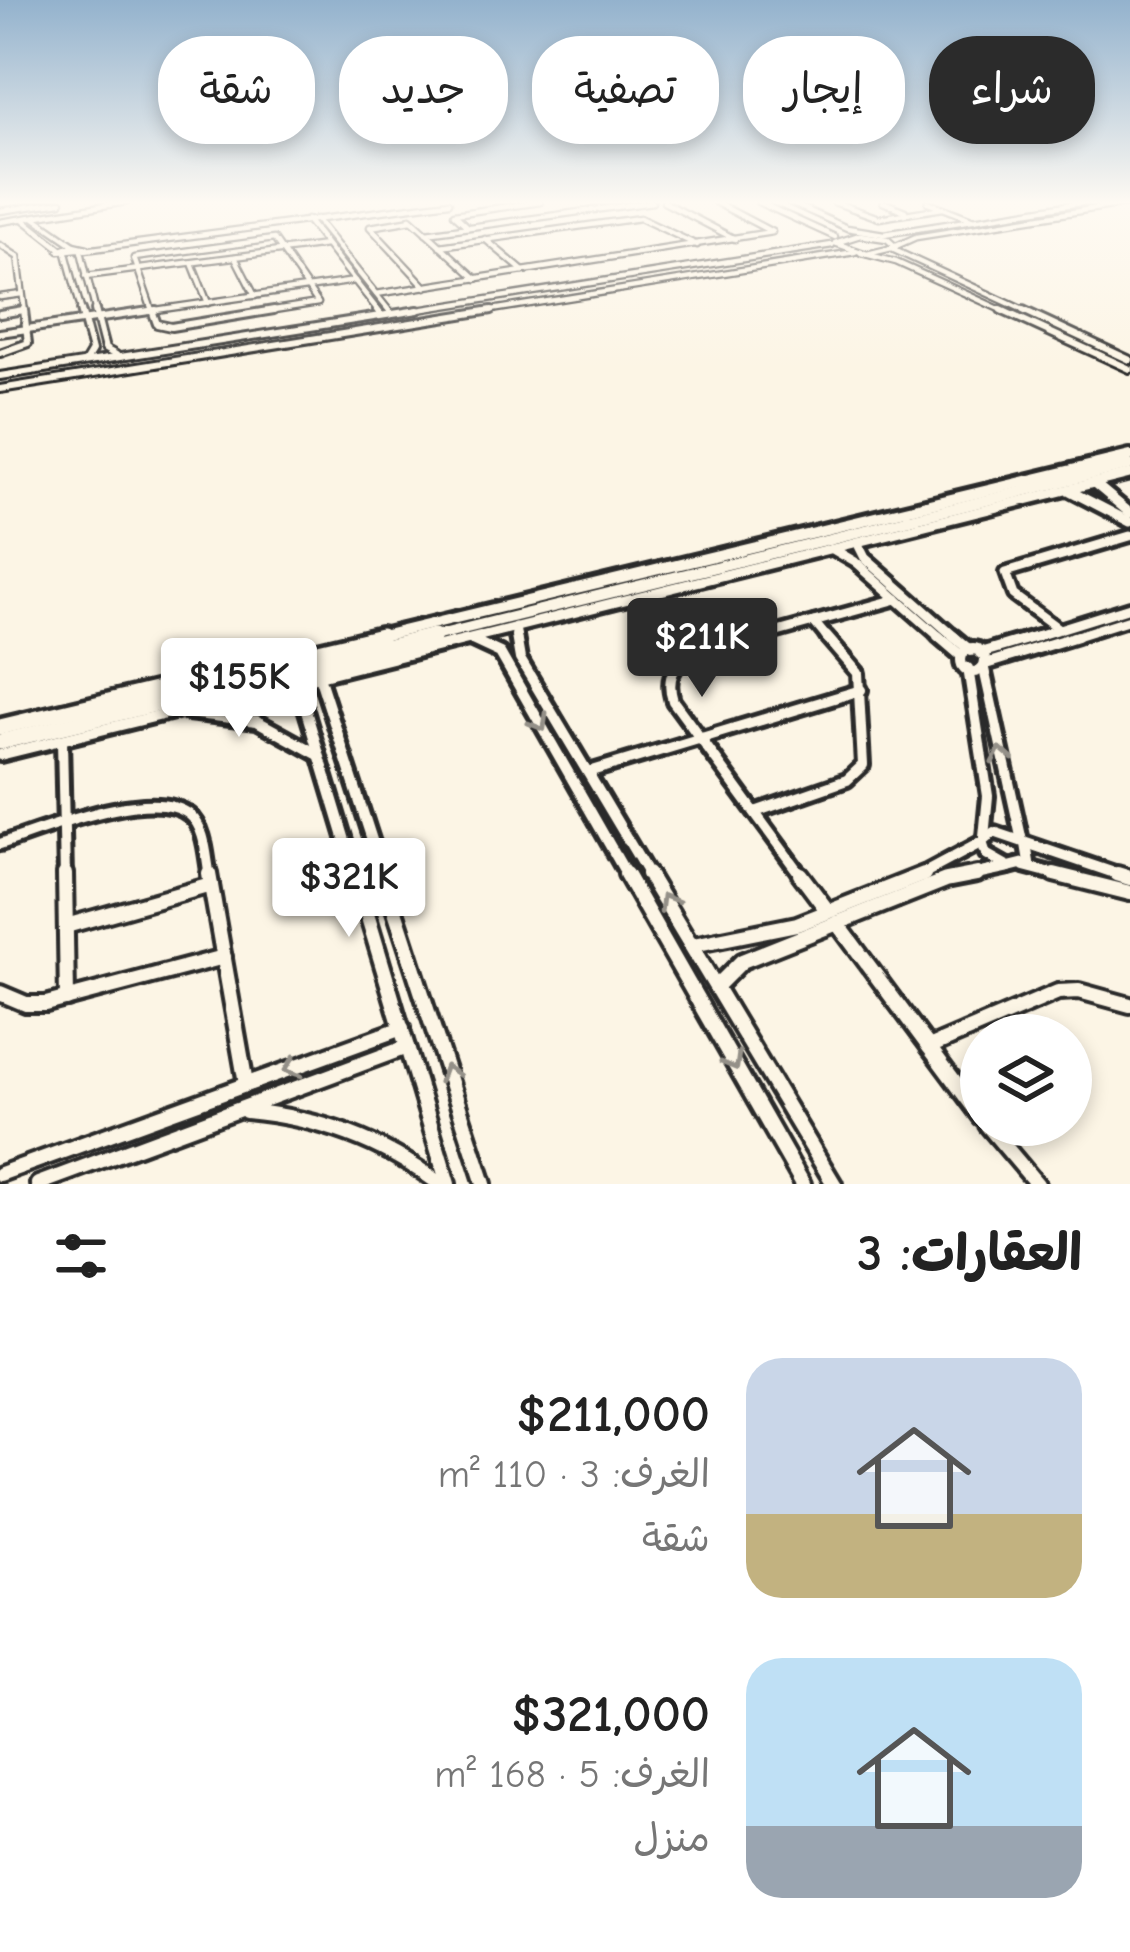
<!DOCTYPE html>
<html lang="ar">
<head>
<meta charset="utf-8">
<style>
  body { margin:0; font-family:"Comic Neue","Playpen Sans Arabic",sans-serif; background:#f2f2f2; color:#222; direction:rtl; height:100vh; display:flex; flex-direction:column; font-size:45px; white-space:nowrap }
  * { box-sizing:border-box; margin:0 }
  p { font-size:39px; color:#767676 }
  .icon { flex:none; width:66px; height:66px; fill:none; stroke:currentColor; stroke-width:2; stroke-linecap:round; stroke-linejoin:round }
  .map { position:relative; height:1184px; overflow:hidden; direction:ltr }
  .details { display:flex; flex-direction:column; background:#fff; flex:1 }
  .details>* { flex:none }
  .banner { position:absolute; left:36px; top:36px; width:1059px; height:108px; direction:rtl; display:flex; gap:24px }
  .buttons { position:absolute; left:960px; top:1014px; display:grid; gap:24px }
  .buttons a { display:grid; place-items:center; width:132px; height:132px; border-radius:50%; background:#fff; box-shadow:0 6px 18px #0003; font-size:60px }
  .price { position:absolute; translate:-50% -102px; padding:0 27px; border-radius:12px; background:#fff; color:#222; font-size:39px; line-height:78px; filter:drop-shadow(0 3px 6px #0008) }
  .price::after { content:''; position:absolute; left:50%; top:72px; width:36px; height:27px; margin-left:-18px; background:inherit; clip-path:polygon(0 0,100% 0,50% 100%) }
  .price.selected { background:#2b2b2b; color:#fff }
  ul { padding:0; list-style:none }
  li { display:flex; align-items:center; gap:36px; height:300px; padding:0 48px }
  li span { display:grid; place-items:center; flex:none; width:336px; height:240px; border-radius:36px; color:#555 }
  li>.icon { margin-inline-start:auto }
  span .icon { width:144px; height:144px; fill:#fffc; stroke-width:1 }
  li b { font-size:51px }
  h2 { display:flex; justify-content:space-between; align-items:center; height:144px; padding:0 48px; font-size:51px }
  .chip { padding:0 42px; border-radius:48px; background:#fff; box-shadow:0 6px 18px #0003; font-size:42px; line-height:108px }
  .chip.selected { background:#2b2b2b; color:#fff }
  .map>svg:first-child { display:block }
  .lines { fill:none; stroke-linecap:round; stroke-linejoin:round }
  .minor-far4-casing { stroke:#2b2b2b; stroke-width:9 }
  .minor-far3-casing { stroke:#2b2b2b; stroke-width:12 }
  .minor-far2-casing { stroke:#2b2b2b; stroke-width:18 }
  .minor-far1-casing { stroke:#2b2b2b; stroke-width:20 }
  .minor-casing { stroke:#2b2b2b; stroke-width:22 }
  .major-far1-casing { stroke:#2b2b2b; stroke-width:20 }
  .major-casing { stroke:#2b2b2b; stroke-width:24 }
  .minor-far4 { stroke:#fcf5e5; stroke-width:4.5 }
  .minor-far3 { stroke:#fcf5e5; stroke-width:6 }
  .minor-far2 { stroke:#fcf5e5; stroke-width:9 }
  .minor-far1 { stroke:#fcf5e5; stroke-width:10 }
  .minor { stroke:#fcf5e5; stroke-width:14 }
  .major-far1 { stroke:#fcf5e5; stroke-width:10 }
  .major { stroke:#fcf5e5; stroke-width:15 }
  .oneway { stroke:#949088 }
</style>
</head>
<body>
<div class="map">
<svg width="1130" height="1184" viewBox="0 0 1130 1184">
  <rect width="100%" height="100%" fill="#fcf5e5"/>
  <filter id="ink" filterUnits="userSpaceOnUse"><feTurbulence type="fractalNoise" baseFrequency=".00833" numOctaves="2"/><feDisplacementMap in="SourceGraphic" scale="24" xChannelSelector="R" yChannelSelector="G"/><feConvolveMatrix kernelMatrix="1 2 1 2 8 2 1 2 1" color-interpolation-filters="sRGB"/></filter>
  <g filter="url(#ink)">
    <g class="lines">
      <g class="minor-far4-casing">
        <g id="minor-far4">
          <polyline points="664,202 735,239"/>
          <polyline points="758,202 835,237"/>
          <polyline points="789,202 847,228 884,234 1086,202"/>
          <polyline points="834,202 879,218 943,208"/>
          <polyline points="883,202 905,211"/>
          <polyline points="928,202 974,220"/>
          <polyline points="0,211 61,202"/>
          <polyline points="35,218 74,245"/>
          <polyline points="410,218 477,279"/>
          <polyline points="316,219 391,313"/>
          <polyline points="24,220 61,249"/>
          <polyline points="307,220 380,313"/>
          <polyline points="412,220 370,227 426,287"/>
          <polyline points="0,222 126,202"/>
          <polyline points="468,227 454,214 540,202"/>
          <polyline points="426,233 652,202"/>
          <polygon points="860,235 887,239 896,247 867,254 835,243"/>
          <polyline points="485,239 523,271"/>
          <polyline points="0,245 18,257 25,313"/>
          <polygon points="74,245 87,248 59,251"/>
          <polyline points="440,246 640,218 697,245"/>
          <polyline points="896,246 916,237 1130,203"/>
          <polyline points="85,250 449,202"/>
          <polyline points="894,250 1030,313"/>
          <polyline points="81,251 96,313"/>
          <polyline points="66,253 82,313"/>
          <polyline points="861,253 896,262 1008,313"/>
          <polyline points="235,257 255,296"/>
          <polyline points="192,263 208,303"/>
          <polyline points="86,276 326,245"/>
          <polyline points="376,294 772,232 715,202"/>
          <polyline points="0,297 22,294"/>
          <polyline points="5,313 24,310"/>
          <polyline points="135,313 355,281"/>
          <polyline points="153,313 134,258 274,239 318,303 255,313"/>
          <polyline points="399,313 832,245"/>
          <polyline points="473,313 855,252"/>
        </g>
      </g>
      <g class="minor-far3-casing">
        <g id="minor-far3">
          <polyline points="81,310 92,351 86,361"/>
          <polyline points="95,310 105,349 116,355"/>
          <polyline points="152,310 157,324 171,327 274,310"/>
          <polyline points="377,310 381,315"/>
          <polyline points="1001,310 1130,369"/>
          <polyline points="1023,310 1130,360"/>
          <polyline points="0,314 23,310"/>
          <polyline points="0,333 156,310"/>
          <polyline points="0,353 28,343 24,310"/>
          <polyline points="0,376 418,310"/>
          <polyline points="0,389 492,310"/>
        </g>
      </g>
      <g class="minor-far2-casing">
        <g id="minor-far2">
          <polyline points="1094,483 1130,513"/>
          <polyline points="1070,491 1130,522"/>
          <polyline points="857,542 865,558 957,639"/>
          <polyline points="831,548 855,562 942,639"/>
          <polyline points="814,622 828,639"/>
          <polyline points="515,627 517,639"/>
          <polyline points="1059,629 1013,595 1005,573 1130,536"/>
          <polyline points="468,639 1130,474"/>
          <polyline points="752,639 897,599"/>
          <polyline points="1027,639 1130,607"/>
          <polyline points="1067,639 1130,619"/>
        </g>
      </g>
      <g class="minor-far1-casing">
        <g id="minor-far1">
          <polyline points="516,636 520,659 650,877"/>
          <path d="M763,636C723,646 656,648 673,701L802,877"/>
          <polyline points="938,636 959,654"/>
          <polyline points="953,636 971,651"/>
          <polyline points="472,640 500,653 628,877"/>
          <circle cx="973" cy="660" r="12"/>
          <polyline points="980,653 1037,636"/>
          <polyline points="989,663 1077,636"/>
          <polyline points="968,668 988,796 984,837"/>
          <polyline points="984,669 1022,841"/>
          <polyline points="319,676 384,877"/>
          <polyline points="297,681 356,877"/>
          <polyline points="188,713 257,721 317,754"/>
          <polyline points="62,740 65,877"/>
          <polyline points="0,755 480,636"/>
          <polyline points="589,772 861,690"/>
          <polyline points="755,812 847,780 863,765 858,673 826,636"/>
          <path d="M0,844C41,831 153,784 190,815C206,828 206,858 210,877"/>
          <polyline points="1026,844 1029,862 1009,867 986,854 982,842 994,832 1126,877"/>
          <polyline points="1024,866 1066,877"/>
          <polyline points="917,877 982,842"/>
          <polyline points="962,877 1009,867"/>
        </g>
      </g>
      <g class="minor-casing">
        <g id="minor">
          <polyline points="65,874 67,999"/>
          <polyline points="209,874 246,1084"/>
          <polyline points="355,874 448,1184"/>
          <polyline points="383,874 484,1184"/>
          <polyline points="626,874 803,1184"/>
          <polyline points="648,874 834,1184"/>
          <polyline points="800,874 827,910"/>
          <polyline points="1054,874 1130,893"/>
          <polyline points="1117,874 1130,878"/>
          <polyline points="837,923 981,1117"/>
          <polyline points="66,926 211,885"/>
          <polyline points="693,945 797,924 924,874"/>
          <polyline points="717,986 742,961 946,880 977,874"/>
          <polyline points="0,993 26,1004 46,1004 224,957"/>
          <polyline points="929,1047 1058,992 1079,991 1130,1005"/>
          <path d="M246,1111C319,1118 381,1140 440,1184"/>
          <polyline points="987,1125 1037,1184"/>
          <polyline points="0,1174 402,1028"/>
          <polyline points="38,1184 407,1047"/>
        </g>
      </g>
      <g class="major-far1-casing">
        <g id="major-far1">
          <polyline points="369,639 1130,456"/>
          <polyline points="422,639 1130,465"/>
        </g>
      </g>
      <g class="major-casing">
        <g id="major">
          <polyline points="0,727 381,636"/>
          <polyline points="0,742 434,636"/>
        </g>
      </g>
      <use href="#minor-far4" class="minor-far4"/>
      <use href="#minor-far3" class="minor-far3"/>
      <use href="#minor-far2" class="minor-far2"/>
      <use href="#minor-far1" class="minor-far1"/>
      <use href="#minor" class="minor"/>
      <use href="#major-far1" class="major-far1"/>
      <use href="#major" class="major"/>
    </g>
    <defs><path id="oneway-chevron" d="M-2-3.5L2.5 0L-2 3.5" fill="none" stroke-width="1.6" stroke-linecap="round" stroke-linejoin="round" transform="scale(3)"/></defs>
    <g class="oneway">
      <use href="#oneway-chevron" transform="translate(540 723) rotate(60)"/>
      <use href="#oneway-chevron" transform="translate(1001 755) rotate(-101)"/>
      <use href="#oneway-chevron" transform="translate(667 902) rotate(-121)"/>
      <use href="#oneway-chevron" transform="translate(733 1062) rotate(60)"/>
      <use href="#oneway-chevron" transform="translate(292 1068) rotate(160)"/>
      <use href="#oneway-chevron" transform="translate(448 1073) rotate(-108)"/>
    </g>
  </g>
  <linearGradient id="sky" x2="0" y2="1"><stop stop-color="#93b2cd"/><stop offset="0.55" stop-color="#fefaf3"/><stop offset="1" stop-color="#fefaf3" stop-opacity="0"/></linearGradient>
  <rect width="1130" height="368" fill="url(#sky)"/>
</svg>
<div class="buttons">
<a><svg class="icon" aria-label="layers" viewBox="0 0 24 24"><path d="M12 4l9 5-9 5-9-5zM3 14l9 5 9-5"/></svg></a>
</div>
<b class="price selected" style="left:702px;top:700px">$211K</b>
<b class="price" style="left:239px;top:740px">$155K</b>
<b class="price" style="left:349px;top:940px">$321K</b>
<div class="banner">
<a class="chip selected">شراء</a>
<a class="chip">إيجار</a>
<a class="chip">تصفية</a>
<a class="chip">جديد</a>
<a class="chip">شقة</a>
</div>
</div>
<section class="details">
<h2>العقارات: 3<svg class="icon" aria-label="filters" viewBox="0 0 24 24"><path d="M4 7h16M4 17h16"/><circle cx="9" cy="7" r="2"/><circle cx="15" cy="17" r="2"/></svg></h2>
<ul>
<li><span style="background:linear-gradient(#c9d6e8 65%,#c2b280 0)"><svg class="icon" aria-label="home" viewBox="0 0 24 24"><path d="M3 11l9-7 9 7M6 9v11h12V9"/></svg></span><div><b>$211,000</b><p>الغرف: 3 · 110 m²</p><p>شقة</p></div></li>
<li><span style="background:linear-gradient(#bfe0f5 70%,#9aa5b1 0)"><svg class="icon" aria-label="home" viewBox="0 0 24 24"><path d="M3 11l9-7 9 7M6 9v11h12V9"/></svg></span><div><b>$321,000</b><p>الغرف: 5 · 168 m²</p><p>منزل</p></div></li>
</ul>
</section>
</body>
</html>
